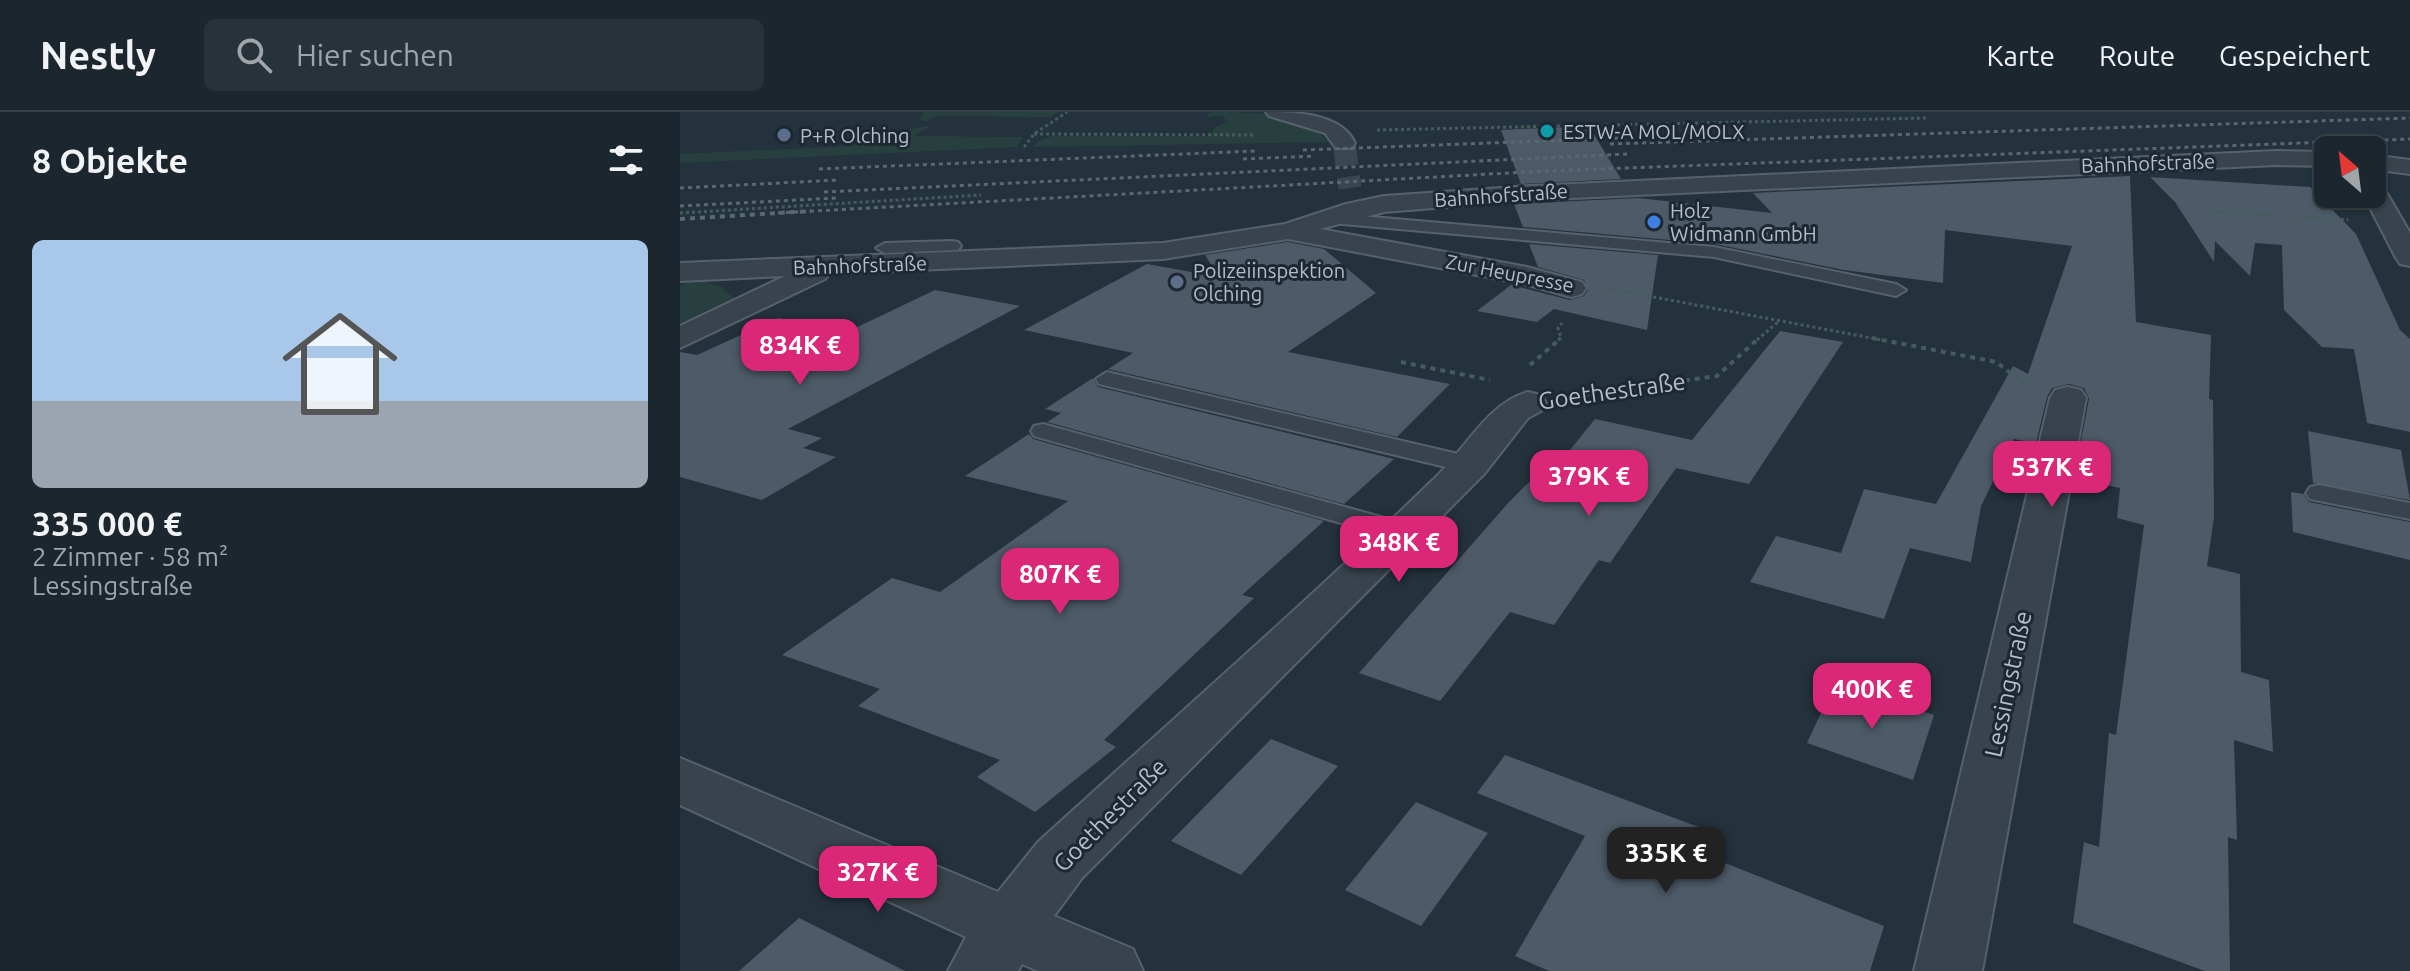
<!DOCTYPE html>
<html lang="de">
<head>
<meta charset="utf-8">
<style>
  body { margin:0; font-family:Ubuntu,sans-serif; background:#28323a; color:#f1f3f6; height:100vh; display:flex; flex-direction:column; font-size:30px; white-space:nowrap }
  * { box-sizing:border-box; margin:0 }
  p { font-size:26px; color:#a0a5aa }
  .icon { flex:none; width:44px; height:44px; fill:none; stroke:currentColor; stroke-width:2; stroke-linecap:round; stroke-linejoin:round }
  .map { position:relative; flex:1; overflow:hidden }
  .drawer { display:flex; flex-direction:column; background:#1b262e; width:680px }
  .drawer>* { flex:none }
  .needle { width:52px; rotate:332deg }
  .fabs { position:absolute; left:1634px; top:24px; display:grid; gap:16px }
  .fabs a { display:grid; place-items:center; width:72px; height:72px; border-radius:12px; background:#1b262e; box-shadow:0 2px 6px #0004,0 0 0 2px #39434a; font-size:40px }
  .price { position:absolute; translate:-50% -68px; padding:0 18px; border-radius:16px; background:#db2777; color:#fff; font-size:26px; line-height:52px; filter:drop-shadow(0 2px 4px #0008) }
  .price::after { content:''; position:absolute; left:50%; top:48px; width:24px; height:18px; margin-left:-12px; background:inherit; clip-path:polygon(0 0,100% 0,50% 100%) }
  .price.selected { background:#222; color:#fff }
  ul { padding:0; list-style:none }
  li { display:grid; align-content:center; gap:16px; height:424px; padding:0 32px }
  li span { display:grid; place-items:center; height:248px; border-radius:12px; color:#555 }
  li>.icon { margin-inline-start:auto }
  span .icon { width:144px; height:144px; fill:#fffc; stroke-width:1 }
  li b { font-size:34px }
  h2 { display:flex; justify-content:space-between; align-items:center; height:96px; padding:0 32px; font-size:34px }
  header { display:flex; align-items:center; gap:48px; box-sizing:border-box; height:112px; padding:0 40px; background:#1b262e; border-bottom:2px solid #39434a }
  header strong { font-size:38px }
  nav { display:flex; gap:44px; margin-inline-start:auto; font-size:28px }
  .search { width:560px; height:72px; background:#28323a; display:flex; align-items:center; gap:20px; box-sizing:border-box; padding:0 28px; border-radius:12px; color:#a0a5aa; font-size:30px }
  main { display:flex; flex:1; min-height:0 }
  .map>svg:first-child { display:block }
  .green { fill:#27403f }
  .building { fill:#4d5b68 }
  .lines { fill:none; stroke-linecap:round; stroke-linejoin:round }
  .street-tunnel { stroke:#3a4752; stroke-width:23; stroke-dasharray:23 11; stroke-linecap:butt }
  .lane-casing { stroke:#56616b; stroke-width:4 }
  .street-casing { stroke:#56616b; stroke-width:4 }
  .path-far1 { stroke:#465c5c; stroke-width:3; stroke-dasharray:3 3; stroke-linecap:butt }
  .path { stroke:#465c5c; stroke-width:4; stroke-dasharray:5 5; stroke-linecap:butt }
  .lane { fill:#38434d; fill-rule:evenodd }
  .street { fill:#38434d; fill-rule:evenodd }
  .rail-far1 { stroke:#5a6874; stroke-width:3; stroke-dasharray:4 4; stroke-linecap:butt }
  .rail { stroke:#5a6874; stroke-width:4; stroke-dasharray:5 5; stroke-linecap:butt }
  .culture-dot { fill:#0f9aa8; stroke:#1d2832; stroke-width:3 }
  .service-dot { fill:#5c6f8a; stroke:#1d2832; stroke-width:3 }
  .shop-dot { fill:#3f7fe0; stroke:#1d2832; stroke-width:3 }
  .labels { text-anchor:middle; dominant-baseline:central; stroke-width:6; stroke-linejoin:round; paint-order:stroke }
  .far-poi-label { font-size:20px; fill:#b4bec8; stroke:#1d2832; text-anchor:start }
  .far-street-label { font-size:20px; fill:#b4bec8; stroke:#1d2832 }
  .street-label { font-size:24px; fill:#b4bec8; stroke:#1d2832 }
</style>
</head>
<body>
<header>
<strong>Nestly</strong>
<div class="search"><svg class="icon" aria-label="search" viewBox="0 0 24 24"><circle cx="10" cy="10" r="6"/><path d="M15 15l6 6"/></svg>Hier suchen</div>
<nav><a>Karte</a><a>Route</a><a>Gespeichert</a></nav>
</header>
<main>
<section class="drawer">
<h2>8 Objekte<svg class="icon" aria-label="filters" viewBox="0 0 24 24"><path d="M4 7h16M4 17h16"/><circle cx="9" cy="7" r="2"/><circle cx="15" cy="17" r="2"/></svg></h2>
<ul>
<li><span style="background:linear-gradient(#a9c7e8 65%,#9aa5b1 0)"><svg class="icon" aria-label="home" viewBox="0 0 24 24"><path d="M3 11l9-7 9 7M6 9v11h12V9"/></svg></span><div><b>335 000 €</b><p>2 Zimmer · 58 m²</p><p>Lessingstraße</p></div></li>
</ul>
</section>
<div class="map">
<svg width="1730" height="859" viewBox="0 0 1730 859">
  <rect width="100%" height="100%" fill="#24323d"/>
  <g class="green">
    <polygon points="244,0 378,0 371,5 256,4 247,9 239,8"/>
    <path d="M530,0C569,0 620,0 649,30L353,35L358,29L372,24H529L535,15L548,10L542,4L526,5Z"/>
    <polygon points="252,13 235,24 343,25 337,35 0,51 0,42 172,34 180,28"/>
    <polygon points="11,165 41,175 54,186 0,211 0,175"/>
  </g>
  <g class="building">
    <polygon points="909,14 941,67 841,72 821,18"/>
    <polygon points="1450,64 1456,210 1531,223 1529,287 1533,288 1534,405 1527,454 1560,462 1561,560 1589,568 1593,640 1554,628 1557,728 1548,725 1550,859 1525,859 1393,811 1404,730 1419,735 1429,621 1436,623 1464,413 1437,406 1440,376 1412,370 1418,343 1399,340 1409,287 1404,276 1389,272 1372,276 1367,285 1356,331 1334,327 1301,394 1291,450 1230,436 1204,507 1070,470 1096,424 1161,441 1184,377 1256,392 1333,254 1348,262 1392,134 1265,118 1263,171 1164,158 1035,132 843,115 834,92 958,86 1092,101 1073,81"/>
    <polygon points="1470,65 1630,75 1676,122 1720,218 1730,227 1730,320 1687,311 1674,237 1642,235 1604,198 1602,133 1575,131 1570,164 1535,129 1534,150 1495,90"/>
    <polygon points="608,130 644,137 696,181 608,240 770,272 717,325 428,257 453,241 344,218 467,152 539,165 525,143"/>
    <polygon points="849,132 978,143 967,218 874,197 857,210 797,199 831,173 890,188 904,184 908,178 904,168 858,155"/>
    <polygon points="255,178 340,194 108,317 142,326 123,336 156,345 82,388 0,365 0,240 17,243 98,206 169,219"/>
    <polygon points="1100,219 1163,230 1069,372 996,356 930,451 919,448 874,513 830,500 760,589 679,561 829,390 849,370 861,374 915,307 1012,328"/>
    <polygon points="413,266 418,275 714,347 664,392 367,310 381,301 365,297"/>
    <polygon points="1628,319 1721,338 1730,388 1633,371"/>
    <polygon points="349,322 353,327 644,409 562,483 574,486 424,628 436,635 355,700 297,665 320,648 178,594 200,577 102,543 212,466 260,480 388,389 285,364"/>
    <polygon points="1611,380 1624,382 1629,390 1730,410 1730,448 1613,420"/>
    <polygon points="1155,571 1254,603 1233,668 1127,631"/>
    <polygon points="591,627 658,654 561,763 491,729"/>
    <polygon points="825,643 1032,720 1022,742 1204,814 1190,859 869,859 835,844 905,724 797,681"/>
    <polygon points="736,690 808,721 741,814 665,778"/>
    <polygon points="119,806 225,859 59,859"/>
  </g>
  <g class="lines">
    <polyline class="street-tunnel" points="664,31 670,76"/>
    <g class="lane-casing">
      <g id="lane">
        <polygon points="646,101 1034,135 1216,172 1226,178 1216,184 1034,145 640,110 638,106 640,102"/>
        <polygon points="272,129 278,130 281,134 278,138 205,141 196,136 205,131"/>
        <polygon points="427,260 791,345 800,348 804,353 800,358 791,361 419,272 416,267"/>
        <polygon points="363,312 734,414 738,420 734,426 724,428 714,426 354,324 351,319 354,314"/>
        <polygon points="1639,373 1730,391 1730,407 1630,387 1626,381 1630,375"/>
      </g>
    </g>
    <g class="street-casing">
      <g id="street">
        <path d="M586,0C615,0 661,1 675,31L672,36H656L645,21L589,4Z"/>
        <polygon points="1596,39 1648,40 1648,54 1596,53 851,88 704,100 640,117 847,155 902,170 906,176 902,182 891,185 844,172 608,127 483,147 149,162 145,167 0,236 0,214 105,164 0,169 0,151 483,131 605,112 666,92 704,84 851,74"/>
        <polygon points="1692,43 1730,48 1730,62 1692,57"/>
        <polygon points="1692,69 1701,71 1730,121 1730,154 1720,152 1716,146 1683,82 1692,82"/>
        <polygon points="1388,275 1401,278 1406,286 1302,859 1234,859 1370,286 1375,278"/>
        <path d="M848,280L861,283L866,291L861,299L848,306L805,361L402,766L374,804L453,837L463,859H358L342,852L338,859H268L286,825L0,693V646L318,780L358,730C491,609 627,490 756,365C785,337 809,290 848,280Z"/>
      </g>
    </g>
    <g class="path-far1">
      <polyline points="697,18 1246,6"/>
      <polyline points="354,22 573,23"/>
      <polyline points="344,35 354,22 387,0"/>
      <polyline points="1529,99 1668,108"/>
      <polyline points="0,101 301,83"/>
      <polyline points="926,176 1202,228"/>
      <polyline points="878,228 881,226 878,216 882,211"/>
      <polyline points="1077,228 1098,210"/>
    </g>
    <g class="path">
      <polyline points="1192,226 1316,250 1349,275"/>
      <polyline points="52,241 95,249 109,267"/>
      <polyline points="721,250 810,268"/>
      <polyline points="850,253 881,226"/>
      <polyline points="886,285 1037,264 1079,226"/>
    </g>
    <use href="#lane" class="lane"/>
    <use href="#street" class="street"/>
    <g class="rail-far1">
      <polyline points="930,32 1730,6"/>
      <polyline points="623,38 942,26"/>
      <polyline points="563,47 635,44"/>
      <polyline points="139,57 575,39"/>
      <polyline points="0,76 159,68"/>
      <polyline points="144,80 947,42"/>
      <polyline points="0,94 156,86"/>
      <polyline points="98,101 865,59 1730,27"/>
    </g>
    <polyline class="rail" points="0,107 131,99"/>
  </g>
  <circle class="culture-dot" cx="867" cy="19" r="8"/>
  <g class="service-dot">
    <circle cx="104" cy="23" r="8"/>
    <circle cx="497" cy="170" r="8"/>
  </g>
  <circle class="shop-dot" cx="974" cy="110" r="8"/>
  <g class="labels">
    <g class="far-poi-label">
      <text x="883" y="19">ESTW-A MOL/MOLX</text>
      <text x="120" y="23">P+R Olching</text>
      <text x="990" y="98">Holz<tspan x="990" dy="23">Widmann GmbH</tspan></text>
      <text x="513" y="158">Polizeiinspektion<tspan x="513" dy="23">Olching</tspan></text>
    </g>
    <g class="far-street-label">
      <text transform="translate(1468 51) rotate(-2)">Bahnhofstraße</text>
      <text transform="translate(821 83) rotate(-4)">Bahnhofstraße</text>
      <text transform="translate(180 153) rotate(-2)">Bahnhofstraße</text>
      <text transform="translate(830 161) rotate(11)">Zur Heupresse</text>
    </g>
    <g class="street-label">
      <text transform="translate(932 279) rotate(-8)">Goethestraße</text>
      <text transform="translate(1328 572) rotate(-78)">Lessingstraße</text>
      <text transform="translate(430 703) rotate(-45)">Goethestraße</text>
    </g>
  </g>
</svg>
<div class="fabs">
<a><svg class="needle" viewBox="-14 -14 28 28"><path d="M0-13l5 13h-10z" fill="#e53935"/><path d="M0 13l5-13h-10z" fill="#a0a5aa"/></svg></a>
</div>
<b class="price" style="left:120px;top:275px">834K €</b>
<b class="price" style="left:1372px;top:397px">537K €</b>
<b class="price" style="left:909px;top:406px">379K €</b>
<b class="price" style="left:719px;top:472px">348K €</b>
<b class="price" style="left:380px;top:504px">807K €</b>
<b class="price" style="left:1192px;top:619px">400K €</b>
<b class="price selected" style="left:986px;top:783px">335K €</b>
<b class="price" style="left:198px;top:802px">327K €</b>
</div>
</main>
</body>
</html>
